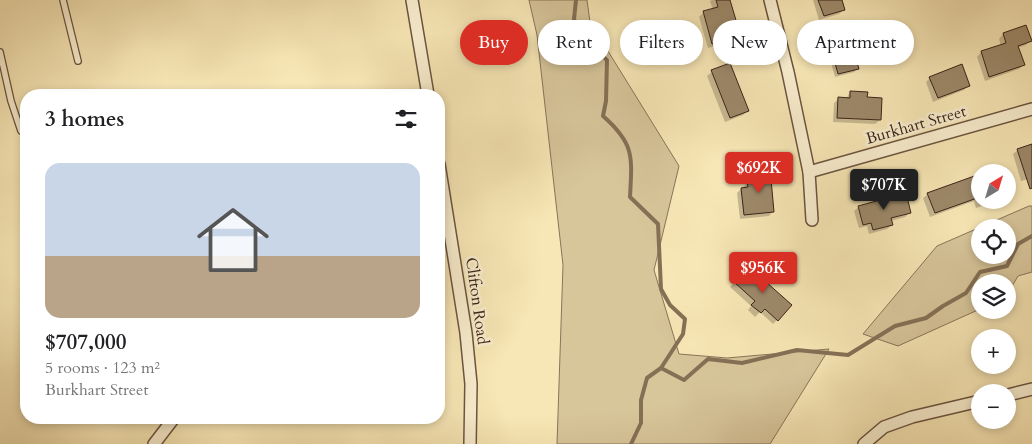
<!DOCTYPE html>
<html lang="en">
<head>
<meta charset="utf-8">
<style>
  body { margin:0; font-family:Cardo,serif; background:#f6f6f6; color:#202124; height:100vh; display:flex; flex-direction:column; font-size:19px; white-space:nowrap }
  * { box-sizing:border-box; margin:0 }
  p { font-size:16px; color:#757577 }
  .icon { flex:none; width:28px; height:28px; fill:none; stroke:currentColor; stroke-width:2; stroke-linecap:round; stroke-linejoin:round }
  .map { position:relative; flex:1; overflow:hidden }
  .panel { position:absolute; left:20px; top:89px; width:425px; height:335px; display:flex; flex-direction:column; background:#fff; border-radius:20px; box-shadow:0 2px 8px #0003 }
  .panel>* { flex:none }
  .top-card { position:absolute; left:460px; top:20px; width:475px; height:45px; display:flex; gap:10px }
  .needle { width:32px; rotate:38deg }
  .tools { position:absolute; left:971px; top:164px; display:grid; gap:10px }
  .tools a { display:grid; place-items:center; width:45px; height:45px; border-radius:50%; background:#fff; box-shadow:0 2px 8px #0003; font-size:25px }
  .price { position:absolute; translate:-50% -42px; padding:0 11px; border-radius:5px; background:#d93025; color:#fff; font-size:16px; line-height:32px; filter:drop-shadow(0 1px 2px #0008) }
  .price::after { content:''; position:absolute; left:50%; top:30px; width:15px; height:11px; margin-left:-8px; background:inherit; clip-path:polygon(0 0,100% 0,50% 100%) }
  .price.selected { background:#222; color:#fff }
  ul { padding:0; list-style:none }
  li { display:grid; align-content:center; gap:10px; height:265px; padding:0 25px }
  li span { display:grid; place-items:center; height:155px; border-radius:15px; color:#555 }
  li>.icon { margin-inline-start:auto }
  span .icon { width:90px; height:90px; fill:#fffc; stroke-width:1 }
  li b { font-size:21px }
  h2 { display:flex; justify-content:space-between; align-items:center; height:60px; padding:0 25px; font-size:21px }
  .pill { padding:0 18px; border-radius:22px; background:#fff; box-shadow:0 2px 8px #0003; font-size:18px; line-height:45px }
  .pill.selected { background:#d93025; color:#fff }
  .map>svg:first-child { display:block }
  .green { fill:#d8c69b; stroke:#89745a; fill-rule:evenodd }
  .shadow { fill:#0003 }
  .lines { fill:none; stroke-linecap:round; stroke-linejoin:round }
  .stream { stroke:#857056; stroke-width:4 }
  .building { fill:#9d896a; stroke:#3a2318 }
  .lane-casing { stroke:#6a5440; stroke-width:8 }
  .street-casing { stroke:#6a5440; stroke-width:14 }
  .lane { stroke:#faefd0; stroke-width:5.5 }
  .street { stroke:#faefd0; stroke-width:11 }
  .labels { text-anchor:middle; dominant-baseline:central; stroke-width:5; stroke-linejoin:round; paint-order:stroke }
  .street-label { font-size:16px; fill:#3a2318; stroke:#faefd0 }
</style>
</head>
<body>
<div class="map">
<svg width="1032" height="444" viewBox="0 0 1032 444">
  <rect width="100%" height="100%" fill="#f8e7b6"/>
  <filter id="stains"><feTurbulence type="fractalNoise" baseFrequency=".004" numOctaves="4"/><feColorMatrix values="0 0 0 0 .2 0 0 0 0 .09 0 0 0 0 .02 0 0 0 .5 -.17"/></filter>
  <radialGradient id="worn" r=".72"><stop offset=".6" stop-color="#630" stop-opacity="0"/><stop offset="1" stop-color="#630" stop-opacity=".3"/></radialGradient>
  <g class="green">
    <polygon points="529,0 587,0 590,22 679,166 654,270 679,354 727,358 829,349 770,444 557,444 563,265 537,35"/>
    <path d="M1029,206H1032V272L1018,276L1008,293V282H980V309L898,346L863,334L937,246ZM980,228H1008V255H980Z"/>
  </g>
  <g class="shadow">
    <polygon points="712,0 729,0 736,27 732,32 732,38 728,43 708,48 699,17 704,12 713,10 710,1"/>
    <polygon points="813,0 841,0 844,9 839,14 819,20"/>
    <polygon points="1003,34 1030,41 1026,45 1017,48 1023,65 1019,69 985,81 977,57 981,52 1001,46 999,39"/>
    <polygon points="831,49 857,69 854,72 835,77 828,52"/>
    <polygon points="712,72 747,111 743,115 725,122 707,76"/>
    <polygon points="930,78 969,85 964,90 933,102 926,82"/>
    <polygon points="850,92 866,98 880,120 875,124 833,122 834,103 839,98 846,99"/>
    <polygon points="1032,145 1032,178 1021,181 1013,154 1018,150"/>
    <polygon points="755,171 773,211 769,216 740,219 737,193 748,182 752,182 751,175"/>
    <polygon points="980,175 980,200 991,200 988,204 976,208 974,201 930,217 923,198 928,194"/>
    <polygon points="859,207 910,212 905,217 891,221 892,225 887,229 869,234 867,226 859,228 854,211"/>
    <polygon points="748,267 777,320 773,324 760,312 755,317 748,310 751,306 730,287"/>
  </g>
  <g class="lines">
    <g class="stream">
      <path d="M576,0L574,19L583,39L607,60L606,101L603,116C635,144 632,157 630,197L658,224L661,289L670,305L685,319L683,334L661,368L647,378L641,400V423L631,444"/>
      <polyline points="661,368 684,380 708,359 742,363 797,350 848,355 895,326 926,318 943,306 966,293 980,272 1007,266 1018,244 1032,236"/>
    </g>
  </g>
  <g class="building">
    <polygon points="716,0 730,0 738,27 731,29 734,38 712,44 703,11 718,7"/>
    <polygon points="818,0 842,0 845,10 824,16"/>
    <polygon points="1026,25 1032,41 1018,46 1025,65 989,77 981,51 1006,43 1003,33"/>
    <polygon points="851,42 859,69 838,74 831,48"/>
    <polygon points="730,63 749,111 730,118 711,70"/>
    <polygon points="962,64 970,86 938,98 929,77"/>
    <polygon points="850,91 868,92 867,97 882,98 881,120 837,118 838,97 850,98"/>
    <polygon points="1032,144 1032,188 1030,189 1017,149"/>
    <polygon points="770,168 774,212 744,215 741,188 748,187 747,181 756,180 755,169"/>
    <polygon points="980,174 980,197 935,213 927,193"/>
    <polygon points="906,193 911,213 891,218 893,225 873,230 871,223 863,225 858,206"/>
    <polygon points="748,266 792,305 778,321 765,309 761,313 751,305 755,301 734,282"/>
  </g>
  <g class="lines">
    <g class="lane-casing">
      <g id="lane">
        <polyline points="63,0 78,61"/>
        <polyline points="0,52 11,101 21,131"/>
      </g>
    </g>
    <g class="street-casing">
      <g id="street">
        <polyline points="412,0 428,95"/>
        <polyline points="770,0 788,72 809,172 812,220"/>
        <polyline points="439,164 466,333 471,384 470,444"/>
        <polyline points="809,172 1032,109"/>
        <polyline points="1008,395 1032,389"/>
        <polyline points="154,444 174,418"/>
        <polyline points="864,444 884,427 912,417 980,401"/>
      </g>
    </g>
    <use href="#lane" class="lane"/>
    <use href="#street" class="street"/>
  </g>
  <g class="labels">
    <g class="street-label">
      <text transform="translate(916 125) rotate(-16)">Burkhart Street</text>
      <text transform="translate(477 301) rotate(82)">Clifton Road</text>
    </g>
  </g>
  <rect width="100%" height="100%" filter="url(#stains)"/>
  <rect width="100%" height="100%" fill="url(#worn)"/>
</svg>
<div class="tools">
<a><svg class="needle" viewBox="-14 -14 28 28"><path d="M0-13l5 13h-10z" fill="#e53935"/><path d="M0 13l5-13h-10z" fill="#757577"/></svg></a>
<a><svg class="icon" aria-label="locate" viewBox="0 0 24 24"><circle cx="12" cy="12" r="6"/><path d="M12 2v4M12 18v4M2 12h4M18 12h4"/></svg></a>
<a><svg class="icon" aria-label="layers" viewBox="0 0 24 24"><path d="M12 4l9 5-9 5-9-5zM3 14l9 5 9-5"/></svg></a>
<a>+</a>
<a>−</a>
</div>
<b class="price" style="left:759px;top:194px">$692K</b>
<b class="price selected" style="left:884px;top:211px">$707K</b>
<b class="price" style="left:763px;top:294px">$956K</b>
<div class="top-card">
<a class="pill selected">Buy</a>
<a class="pill">Rent</a>
<a class="pill">Filters</a>
<a class="pill">New</a>
<a class="pill">Apartment</a>
</div>
<section class="panel">
<h2>3 homes<svg class="icon" aria-label="filters" viewBox="0 0 24 24"><path d="M4 7h16M4 17h16"/><circle cx="9" cy="7" r="2"/><circle cx="15" cy="17" r="2"/></svg></h2>
<ul>
<li><span style="background:linear-gradient(#c9d6e8 60%,#b9a48a 0)"><svg class="icon" aria-label="home" viewBox="0 0 24 24"><path d="M3 11l9-7 9 7M6 9v11h12V9"/></svg></span><div><b>$707,000</b><p>5 rooms · 123 m²</p><p>Burkhart Street</p></div></li>
</ul>
</section>
</div>
</body>
</html>
